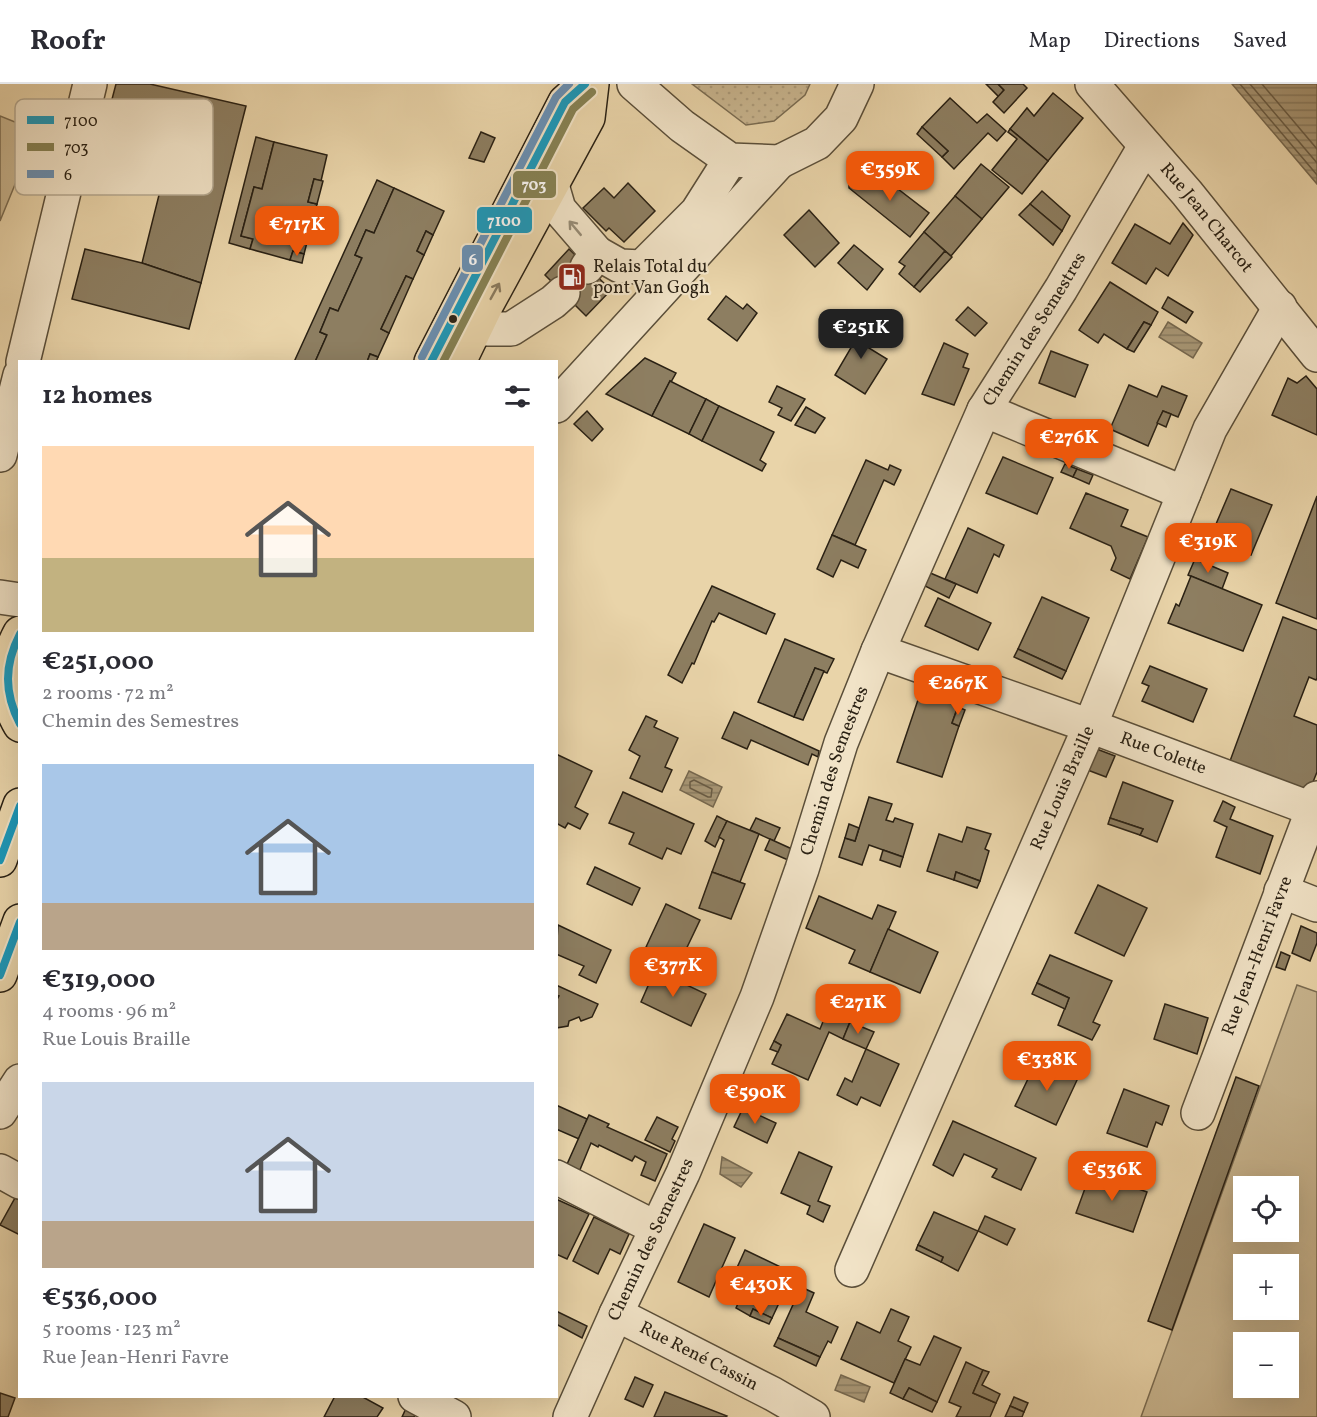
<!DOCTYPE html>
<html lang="en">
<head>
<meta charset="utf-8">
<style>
  body { margin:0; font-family:Vollkorn,serif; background:#f7f7f7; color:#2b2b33; height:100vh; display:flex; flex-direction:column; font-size:22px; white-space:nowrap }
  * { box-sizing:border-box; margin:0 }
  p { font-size:20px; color:#7c7c81 }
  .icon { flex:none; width:33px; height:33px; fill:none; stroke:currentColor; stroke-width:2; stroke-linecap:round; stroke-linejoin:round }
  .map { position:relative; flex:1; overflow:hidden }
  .drawer { position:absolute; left:18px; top:276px; width:540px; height:1038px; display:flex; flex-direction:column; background:#fff; border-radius:0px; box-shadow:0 6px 24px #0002 }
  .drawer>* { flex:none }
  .tools { position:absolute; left:1233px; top:1092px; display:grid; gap:12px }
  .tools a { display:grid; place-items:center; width:66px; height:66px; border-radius:0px; background:#fff; box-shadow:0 6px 24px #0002; font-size:30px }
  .price { position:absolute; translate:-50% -51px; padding:0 14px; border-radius:12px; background:#ea580c; color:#fff; font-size:20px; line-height:39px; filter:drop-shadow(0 2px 3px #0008) }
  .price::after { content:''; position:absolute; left:50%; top:36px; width:18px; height:14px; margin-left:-9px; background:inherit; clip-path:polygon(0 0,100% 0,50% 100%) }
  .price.selected { background:#222; color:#fff }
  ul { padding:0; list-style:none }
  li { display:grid; align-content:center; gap:12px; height:318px; padding:0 24px }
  li span { display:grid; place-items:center; height:186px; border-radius:0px; color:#555 }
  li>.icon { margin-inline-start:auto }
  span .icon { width:108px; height:108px; fill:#fffc; stroke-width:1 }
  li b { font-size:26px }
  h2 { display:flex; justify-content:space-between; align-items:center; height:72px; padding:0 24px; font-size:26px }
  header { display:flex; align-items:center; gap:36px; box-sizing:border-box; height:84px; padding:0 30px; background:#fff; border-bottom:2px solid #e1e1e2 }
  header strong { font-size:28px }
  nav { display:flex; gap:33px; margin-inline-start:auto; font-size:21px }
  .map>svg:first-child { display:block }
  .grass { fill:url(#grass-dots); stroke:#7a6c52; stroke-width:1.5 }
  .pitch { fill:#c9b690; stroke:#7a6c52; stroke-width:1.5; fill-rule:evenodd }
  .water { fill:url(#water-rules); stroke:#76684f; stroke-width:1.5 }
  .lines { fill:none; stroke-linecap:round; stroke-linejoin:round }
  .shore { stroke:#695c45; stroke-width:1.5 }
  .building { fill:#8d7e61; stroke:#2a2114; stroke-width:1.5 }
  .minor-casing { stroke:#5a4e39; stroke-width:36 }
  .major-casing { stroke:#2a2114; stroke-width:36 }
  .minor { stroke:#f1e3c7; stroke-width:33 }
  .major { stroke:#e9d4a9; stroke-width:33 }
  .bus-1-casing { stroke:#f1e3c7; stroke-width:12 }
  .bus-2-casing { stroke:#f1e3c7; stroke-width:12 }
  .bus-3-casing { stroke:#f1e3c7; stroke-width:12 }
  .bus-1 { stroke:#1b99bb; stroke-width:8 }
  .bus-2 { stroke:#868254; stroke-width:8 }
  .bus-3 { stroke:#6990b4; stroke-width:8 }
  .oneway { stroke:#978c76 }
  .oneway2 { stroke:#8a7a5e }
  .bus-dot { fill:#2a2114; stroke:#f1e3c7; stroke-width:2 }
  .labels { text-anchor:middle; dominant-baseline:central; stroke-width:4.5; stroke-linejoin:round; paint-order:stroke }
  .street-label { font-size:18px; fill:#2a2114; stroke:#f1e3c7 }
  .poi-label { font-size:18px; fill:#2a2114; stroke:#f1e3c7; text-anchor:start }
  .key { fill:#f1e3c7; stroke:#b5a991; stroke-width:1.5 }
  .key-label { font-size:16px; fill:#2a2114 }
  .line-badge { stroke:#f1e3c7; stroke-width:2 }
  .badge-label { font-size:16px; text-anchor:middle; font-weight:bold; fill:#fff }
</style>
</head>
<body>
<header>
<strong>Roofr</strong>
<nav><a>Map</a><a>Directions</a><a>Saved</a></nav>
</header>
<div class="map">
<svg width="1317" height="1333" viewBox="0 0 1317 1333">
  <defs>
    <pattern id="grass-dots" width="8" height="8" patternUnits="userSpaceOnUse" patternTransform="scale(1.5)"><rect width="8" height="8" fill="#c9b690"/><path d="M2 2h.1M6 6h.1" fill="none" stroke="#ad9c7b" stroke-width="1.8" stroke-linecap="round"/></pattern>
    <pattern id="water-rules" width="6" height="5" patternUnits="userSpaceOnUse" patternTransform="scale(1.5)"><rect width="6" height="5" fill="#a89776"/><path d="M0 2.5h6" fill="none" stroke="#897b60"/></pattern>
  </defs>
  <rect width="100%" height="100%" fill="#e9d4a9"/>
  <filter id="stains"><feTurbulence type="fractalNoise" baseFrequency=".00333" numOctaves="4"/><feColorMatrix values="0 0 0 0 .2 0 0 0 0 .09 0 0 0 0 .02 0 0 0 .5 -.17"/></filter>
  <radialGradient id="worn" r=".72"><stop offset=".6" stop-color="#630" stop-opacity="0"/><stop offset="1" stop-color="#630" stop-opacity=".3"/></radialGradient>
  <polygon class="grass" points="692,0 810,0 805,11 774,37 746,41"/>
  <g class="pitch">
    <polygon points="0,32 37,47 0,137"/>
    <path d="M1297,901L1317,908V1333H1141ZM1244,1102H1288V1148H1244ZM1244,1180H1288V1226H1244ZM1244,1258H1288V1304H1244Z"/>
  </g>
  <g class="water">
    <polygon points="1232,0 1317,0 1317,100"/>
    <polygon points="1168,238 1202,259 1193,274 1159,253"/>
    <polygon points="689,687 722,703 713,723 680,706"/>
    <polygon points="722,1073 752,1089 741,1103 720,1090"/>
    <polygon points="841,1291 870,1303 864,1318 835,1306"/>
  </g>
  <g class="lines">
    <g class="shore">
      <polyline points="1240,0 1317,91"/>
      <polyline points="1250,0 1317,79"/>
      <polyline points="1262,0 1317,65"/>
      <polygon points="694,696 712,705 711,713 708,713 690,704 690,698"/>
    </g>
  </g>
  <g class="building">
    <polygon points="116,0 150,0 246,22 201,199 142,179 178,35 111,19"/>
    <polygon points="986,0 998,0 1004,6 999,13"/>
    <polygon points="998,0 1023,0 1027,4 1004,29 993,18 1004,6"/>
    <polygon points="1053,9 1083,34 1048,77 1010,45 1027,24 1034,32"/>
    <polygon points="950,14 977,39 987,30 1006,47 997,57 988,49 954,85 942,73 948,67 922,43"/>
    <polygon points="922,43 948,67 942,73 917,50"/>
    <polygon points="1010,45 1048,77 1022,110 992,86 1017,55 1008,48"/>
    <polygon points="481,48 495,54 484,78 469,74"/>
    <polygon points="256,53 274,58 262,105 254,103 241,152 253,155 250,165 229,159"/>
    <polygon points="274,58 327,71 321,97 314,95 308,118 317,120 304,170 293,167 290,176 250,165 253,155 241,152 254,103 262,105"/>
    <polygon points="981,80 1009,103 982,135 955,112"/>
    <polygon points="876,88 929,129 910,153 849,104 849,98 855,91 858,90 867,98"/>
    <polygon points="314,95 323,97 317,120 308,118"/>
    <polygon points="377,96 394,104 374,149 366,146 355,171 362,174 338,227 330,224 320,248 327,251 315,278 294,278"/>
    <polygon points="628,99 655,127 624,158 609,144 606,147 583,124 604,104 614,114"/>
    <polygon points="394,104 444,127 433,151 426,147 417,167 424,171 413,195 406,192 381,245 389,249 378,273 370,270 367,278 315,278 327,251 320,248 330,224 338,227 362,174 355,171 366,146 374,149"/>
    <polygon points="1042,107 1070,132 1062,147 1030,120"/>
    <polygon points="955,112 982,135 951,172 924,148"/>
    <polygon points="1030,120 1062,147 1053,161 1019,131"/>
    <polygon points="809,126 839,159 815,183 784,151"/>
    <polygon points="1183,139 1193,151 1168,192 1156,184 1146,200 1112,179 1135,140 1170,160"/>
    <polygon points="426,147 433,151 424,171 417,167"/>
    <polygon points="924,148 945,167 914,203 899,190 905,182 899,178"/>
    <polygon points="854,161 883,185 867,206 838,179"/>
    <polygon points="85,165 142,179 201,199 189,245 72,215"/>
    <polygon points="569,165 611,206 586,232 545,191"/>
    <polygon points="293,167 304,170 302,179 290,176"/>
    <polygon points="945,167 952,173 920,208 914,203"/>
    <polygon points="406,192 413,195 389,249 381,245"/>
    <polygon points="1110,198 1158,228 1151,241 1144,238 1127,265 1104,250 1098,259 1079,246"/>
    <polygon points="726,212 743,225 747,220 757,229 737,257 708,235"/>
    <polygon points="1168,213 1193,228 1186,239 1162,224"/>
    <polygon points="968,223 987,239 975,252 956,236"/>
    <polygon points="861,235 875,244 864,261 887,275 865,310 835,291 855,257 850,253"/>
    <polygon points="1144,238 1151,241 1134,268 1127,265"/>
    <polygon points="944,259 968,270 963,283 969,285 954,321 922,310"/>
    <polygon points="1051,267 1088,281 1075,313 1039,299"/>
    <polygon points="370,270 378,273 376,278 367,278"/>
    <polygon points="645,274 676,289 671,298 670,297 652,332 606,310"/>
    <polygon points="1306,292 1317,305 1317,351 1272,331 1288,294 1297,299"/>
    <polygon points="670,297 706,315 689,350 652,332"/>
    <polygon points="1129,301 1157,313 1162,302 1187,312 1178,333 1163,327 1148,362 1110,345"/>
    <polygon points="777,302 805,315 791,337 778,331 782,324 769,318"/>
    <polygon points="706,315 719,322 702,357 689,350"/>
    <polygon points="719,322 774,348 760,376 766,380 762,387 702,357"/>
    <polygon points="806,323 825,334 815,349 795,341"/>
    <polygon points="587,327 603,345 592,357 574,340"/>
    <polygon points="1163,327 1171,330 1166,343 1157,339"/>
    <polygon points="1003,373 1053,394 1037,430 986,409"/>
    <polygon points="866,376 888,386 890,381 901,386 894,401 884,396 855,461 832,451"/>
    <polygon points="1065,380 1077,385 1073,393 1061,388"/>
    <polygon points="1077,385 1093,391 1089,400 1073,393"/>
    <polygon points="1231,405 1272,421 1251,471 1210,454"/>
    <polygon points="1086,409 1128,426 1121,442 1148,453 1130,495 1111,486 1116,474 1111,462 1070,444"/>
    <polygon points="1317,412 1317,535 1276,519"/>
    <polygon points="968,444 1004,461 999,473 994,470 977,509 945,495"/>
    <polygon points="832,451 866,466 858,484 841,476 833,493 817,485"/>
    <polygon points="1195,475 1228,489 1222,505 1188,491"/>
    <polygon points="928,488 956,500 949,514 923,501"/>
    <polygon points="1191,492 1262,521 1243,567 1168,539 1176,520 1179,522"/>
    <polygon points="712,502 775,530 766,550 719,529 714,538 712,537 694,580 692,579 682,599 668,591"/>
    <polygon points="1042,513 1089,534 1066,587 1018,565"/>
    <polygon points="938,514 991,539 978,566 925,542"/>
    <polygon points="1283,533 1317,546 1317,594 1316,596 1309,593 1294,632 1317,641 1317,688 1311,703 1305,706 1230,677"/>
    <polygon points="785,555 834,575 827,589 815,584 794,633 758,618"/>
    <polygon points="1018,565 1066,587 1062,595 1014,573"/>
    <polygon points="1150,582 1207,605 1193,638 1142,617 1149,602 1142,599"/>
    <polygon points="815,584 824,587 803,636 794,633"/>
    <polygon points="921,607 959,619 952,639 959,642 942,693 897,678"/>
    <polygon points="958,623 965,626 959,642 952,639"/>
    <polygon points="734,628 819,667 818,673 812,670 808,681 751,656 747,665 722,654"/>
    <polygon points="646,632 657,637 654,643 678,654 665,683 672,686 662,708 630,694 640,672 629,666"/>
    <polygon points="1094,664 1115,672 1106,693 1085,685"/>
    <polygon points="556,670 592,687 575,723 588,730 580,745 568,739 565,744 556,739"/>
    <polygon points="1123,698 1173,717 1157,758 1140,751 1143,745 1110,734"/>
    <polygon points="623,708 694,740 681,770 667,764 662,775 629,760 634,749 609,739"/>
    <polygon points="869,713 892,720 886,736 893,738 895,734 913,740 903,773 869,761 862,781 839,773 845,754 855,757"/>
    <polygon points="1223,717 1235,723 1230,735 1273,752 1260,790 1216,773 1227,743 1214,737"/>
    <polygon points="717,732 727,737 715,763 705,757"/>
    <polygon points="756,734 780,744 774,757 750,746"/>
    <polygon points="1110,734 1143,745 1140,751 1108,740"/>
    <polygon points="727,737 759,750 740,798 712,788 724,756 719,753"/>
    <polygon points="849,740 859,744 855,757 845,754"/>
    <polygon points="967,743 991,750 985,765 989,767 980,797 956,788 954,796 927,787 939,750 962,758"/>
    <polygon points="770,755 792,765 788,776 765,766"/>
    <polygon points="883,766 903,773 900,783 880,776"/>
    <polygon points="595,783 640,804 632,821 587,800"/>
    <polygon points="712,788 745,800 731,835 699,824"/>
    <polygon points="956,788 980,797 977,804 954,796"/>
    <polygon points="1098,801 1147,824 1124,872 1075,849"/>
    <polygon points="819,812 872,835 878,821 896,828 870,888 849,879 855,866 806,844"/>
    <polygon points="666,820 700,836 680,878 646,863"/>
    <polygon points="558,841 611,866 596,899 579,891 584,882 556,870"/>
    <polygon points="1301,842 1317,849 1317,859 1310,877 1292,869"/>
    <polygon points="888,845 938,868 920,909 870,888"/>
    <polygon points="1281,868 1290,872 1285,886 1276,883"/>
    <polygon points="1050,871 1112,897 1093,938 1100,941 1092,956 1058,941 1069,914 1037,899"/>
    <polygon points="655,886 706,910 691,942 641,918"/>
    <polygon points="1037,899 1069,914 1065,925 1032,910"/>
    <polygon points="556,901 598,920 592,933 581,937 579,933 569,937 568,942 556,944 556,917 559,912 556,911"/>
    <polygon points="1165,920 1208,934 1197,970 1154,955"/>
    <polygon points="827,928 850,938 843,955 829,948 808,996 772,980 781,961 774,957 787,930 820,945"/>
    <polygon points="850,938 874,948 866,965 843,955"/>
    <polygon points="774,957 781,961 778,968 770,965"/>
    <polygon points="866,965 899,980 880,1022 861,1013 857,1021 837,1011 845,994 852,998"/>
    <polygon points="1037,976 1078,994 1056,1041 1015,1022"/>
    <polygon points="1236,993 1259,1002 1172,1246 1148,1237"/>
    <polygon points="1124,1005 1169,1022 1162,1041 1156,1038 1147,1063 1107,1049"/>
    <polygon points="556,1021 587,1035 579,1055 556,1045"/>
    <polygon points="743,1024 776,1039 767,1059 734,1043"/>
    <polygon points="589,1031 609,1040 607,1043 667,1070 655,1097 641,1091 646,1078 635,1072 632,1077 599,1061 598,1063 591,1059 577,1093 564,1087"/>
    <polygon points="657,1033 678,1043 672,1055 675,1057 670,1068 645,1056"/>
    <polygon points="953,1037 1036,1074 1021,1106 992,1093 997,1085 964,1070 953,1092 933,1081"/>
    <polygon points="799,1068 832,1083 818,1117 830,1122 823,1138 807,1130 810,1122 781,1109"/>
    <polygon points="1091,1088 1147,1108 1133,1148 1076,1129"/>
    <polygon points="15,1114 20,1116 20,1151 0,1141"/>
    <polygon points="556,1115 589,1130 567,1175 556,1170"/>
    <polygon points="934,1128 978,1147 958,1187 941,1178 943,1173 918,1161"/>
    <polygon points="985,1132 1015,1145 1007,1161 978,1147"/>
    <polygon points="594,1133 629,1150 620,1170 610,1165 598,1190 573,1177"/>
    <polygon points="704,1140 735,1154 709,1213 678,1198"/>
    <polygon points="918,1161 943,1173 941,1178 916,1166"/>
    <polygon points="745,1166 793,1189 772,1234 753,1225 750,1232 736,1224 740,1215 726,1208"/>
    <polygon points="801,1203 814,1209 806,1228 838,1243 831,1259 828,1257 820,1273 778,1254"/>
    <polygon points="753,1225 772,1234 769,1240 750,1232"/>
    <polygon points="891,1225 909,1233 898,1257 911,1263 894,1299 841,1275 857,1238 880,1249"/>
    <polygon points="556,1227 587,1242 582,1254 556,1240"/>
    <polygon points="934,1252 961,1264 937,1318 909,1304 903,1315 890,1309 905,1275 920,1281"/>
    <polygon points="778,1254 820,1273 816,1282 774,1262"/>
    <polygon points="966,1278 983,1286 973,1309 996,1319 990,1333 956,1333 961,1323 949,1318"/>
    <polygon points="983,1286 989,1288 982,1301 1000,1310 996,1319 973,1309"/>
    <polygon points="635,1293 653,1301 643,1323 625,1315"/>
    <polygon points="909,1304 937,1318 932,1328 903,1315"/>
    <polygon points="665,1308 727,1332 726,1333 654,1333"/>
    <polygon points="0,1309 15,1314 8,1333 0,1333"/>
    <polygon points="335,1312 361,1312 383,1324 377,1333 324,1333"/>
    <polygon points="1014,1313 1028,1319 1024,1328 1010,1322"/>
    <polygon points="409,1318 419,1323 414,1333 402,1333"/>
    <polygon points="1010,1322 1024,1328 1022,1333 1005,1333"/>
  </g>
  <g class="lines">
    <g class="minor-casing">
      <g id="minor">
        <polyline points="634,0 682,42 730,76 779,78 817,59 841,34 857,0"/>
        <path id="s1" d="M1092,0L1187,109L1317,271"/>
        <polyline points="552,101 559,125 597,169 587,183"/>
        <polyline points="597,169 620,182 642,183 697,128 730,76"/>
        <polyline points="475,245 511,245 553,218 563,209"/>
        <polyline points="23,278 90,0"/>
        <polyline points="556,322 779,78"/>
        <polyline points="984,326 1184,409"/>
        <polyline points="0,371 20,291"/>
        <polyline points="0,513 20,516"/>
        <path id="s2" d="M878,567L1090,642L1312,725"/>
        <polyline points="1281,807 1317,821"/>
        <polyline points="0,1028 20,997"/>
        <path id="s3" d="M1198,1029L1317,714"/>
        <polyline points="0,1087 20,1098"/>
        <polyline points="556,1093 656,1144"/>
        <path id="s4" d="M852,1186L1090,642L1210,345L1280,223"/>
        <path id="s5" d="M616,1230L773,1310L813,1333"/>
        <polyline points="415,1312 454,1333"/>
        <path id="s6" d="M570,1333L616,1230L683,1089L757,913L802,785L841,659L878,567L984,326L1061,205L1145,62"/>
      </g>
    </g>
    <g class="major-casing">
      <g id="major">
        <polyline points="431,278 565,18 585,0"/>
        <polyline points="459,278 487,220 588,34 592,0"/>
        <path d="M20,549C3,580 2,610 20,641"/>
        <polyline points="0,776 20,721"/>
        <polyline points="0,891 20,837"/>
      </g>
    </g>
    <use href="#minor" class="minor"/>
    <use href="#major" class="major"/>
    <g class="bus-1-casing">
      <g id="bus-1">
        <polyline points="431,278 565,18 585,0"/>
        <path d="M20,550C4,581 4,609 20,640"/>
        <polyline points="0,776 20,722"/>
        <polyline points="0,891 20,838"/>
      </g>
    </g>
    <g class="bus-2-casing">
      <polyline id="bus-2" points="443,278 573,25 592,8"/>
    </g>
    <g class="bus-3-casing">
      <polyline id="bus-3" points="422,273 556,13 569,0"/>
    </g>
    <use href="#bus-1" class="bus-1"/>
    <use href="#bus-2" class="bus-2"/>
    <use href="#bus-3" class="bus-3"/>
  </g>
  <defs><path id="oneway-shaft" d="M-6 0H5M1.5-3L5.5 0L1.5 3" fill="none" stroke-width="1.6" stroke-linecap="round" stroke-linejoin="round" transform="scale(1.5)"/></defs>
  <use class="oneway" href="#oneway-shaft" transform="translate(575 144) rotate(-130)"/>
  <use class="oneway2" href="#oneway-shaft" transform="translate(495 207) rotate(-61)"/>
  <defs>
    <g id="fuel-square" transform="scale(1.5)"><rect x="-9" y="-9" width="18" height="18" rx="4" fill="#8f2418" stroke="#f1e3c7"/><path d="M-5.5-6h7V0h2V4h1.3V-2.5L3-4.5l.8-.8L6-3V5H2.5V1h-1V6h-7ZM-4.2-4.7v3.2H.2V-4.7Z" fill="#fff"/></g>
  </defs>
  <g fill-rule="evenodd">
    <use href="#fuel-square" x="572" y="193"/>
  </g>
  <circle class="bus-dot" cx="453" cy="235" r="5"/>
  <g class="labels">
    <g class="street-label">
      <text stroke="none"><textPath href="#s1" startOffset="176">Rue Jean Charcot</textPath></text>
      <text stroke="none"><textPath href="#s6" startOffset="1185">Chemin des Semestres</textPath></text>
      <text stroke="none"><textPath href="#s2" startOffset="303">Rue Colette</textPath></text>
      <text stroke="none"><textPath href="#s6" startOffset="699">Chemin des Semestres</textPath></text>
      <text stroke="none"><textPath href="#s4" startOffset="526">Rue Louis Braille</textPath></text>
      <text stroke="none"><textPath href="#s3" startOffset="168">Rue Jean-Henri Favre</textPath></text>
      <text stroke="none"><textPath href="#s6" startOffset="195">Chemin des Semestres</textPath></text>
      <text stroke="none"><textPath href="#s5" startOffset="93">Rue René Cassin</textPath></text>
    </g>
    <g class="poi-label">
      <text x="593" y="183">Relais Total du<tspan x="593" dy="21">pont Van Gogh</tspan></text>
    </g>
  </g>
  <rect x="15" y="15" width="198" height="96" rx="9" class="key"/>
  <rect x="27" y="32" width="27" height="8" fill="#1b99bb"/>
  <rect x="27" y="59" width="27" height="8" fill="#868254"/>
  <rect x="27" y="86" width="27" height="8" fill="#6990b4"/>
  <g class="key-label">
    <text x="64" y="42">7100</text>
    <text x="64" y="69">703</text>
    <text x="64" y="96">6</text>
  </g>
  <g class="line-badge">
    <rect x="512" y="86" width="45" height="29" rx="6" fill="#868254"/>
    <rect x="476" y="122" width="57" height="28" rx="6" fill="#1b99bb"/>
    <rect x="461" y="160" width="23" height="29" rx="6" fill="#6990b4"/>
  </g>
  <g class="badge-label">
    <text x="534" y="106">703</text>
    <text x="504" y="142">7100</text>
    <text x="473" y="181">6</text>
  </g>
  <rect width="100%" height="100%" filter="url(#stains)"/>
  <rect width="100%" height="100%" fill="url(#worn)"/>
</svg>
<div class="tools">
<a><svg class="icon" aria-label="locate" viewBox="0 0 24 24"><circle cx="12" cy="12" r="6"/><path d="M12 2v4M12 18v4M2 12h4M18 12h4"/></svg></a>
<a>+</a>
<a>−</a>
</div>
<b class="price" style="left:890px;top:118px">€359K</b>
<b class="price" style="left:297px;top:173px">€717K</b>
<b class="price selected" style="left:861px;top:276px">€251K</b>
<b class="price" style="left:1069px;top:386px">€276K</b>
<b class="price" style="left:1208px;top:490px">€319K</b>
<b class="price" style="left:958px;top:632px">€267K</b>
<b class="price" style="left:673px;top:914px">€377K</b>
<b class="price" style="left:858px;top:951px">€271K</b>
<b class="price" style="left:1047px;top:1008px">€338K</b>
<b class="price" style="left:755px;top:1041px">€590K</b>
<b class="price" style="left:1112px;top:1118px">€536K</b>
<b class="price" style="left:761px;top:1233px">€430K</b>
<section class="drawer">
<h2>12 homes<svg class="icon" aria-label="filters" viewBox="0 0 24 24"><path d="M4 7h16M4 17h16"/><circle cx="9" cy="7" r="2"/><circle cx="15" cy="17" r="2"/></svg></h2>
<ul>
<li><span style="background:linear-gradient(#ffd9b3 60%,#c2b280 0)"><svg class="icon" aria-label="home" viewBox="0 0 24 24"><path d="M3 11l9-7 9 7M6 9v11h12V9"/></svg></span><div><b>€251,000</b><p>2 rooms · 72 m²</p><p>Chemin des Semestres</p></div></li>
<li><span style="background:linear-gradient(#a9c7e8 75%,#b9a48a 0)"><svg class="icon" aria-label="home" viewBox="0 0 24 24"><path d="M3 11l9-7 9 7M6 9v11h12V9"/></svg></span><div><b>€319,000</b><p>4 rooms · 96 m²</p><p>Rue Louis Braille</p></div></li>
<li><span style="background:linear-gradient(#c9d6e8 75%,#b9a48a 0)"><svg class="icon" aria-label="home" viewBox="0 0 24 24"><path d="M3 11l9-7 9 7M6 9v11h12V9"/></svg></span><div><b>€536,000</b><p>5 rooms · 123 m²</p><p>Rue Jean-Henri Favre</p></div></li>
</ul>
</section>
</div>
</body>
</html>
